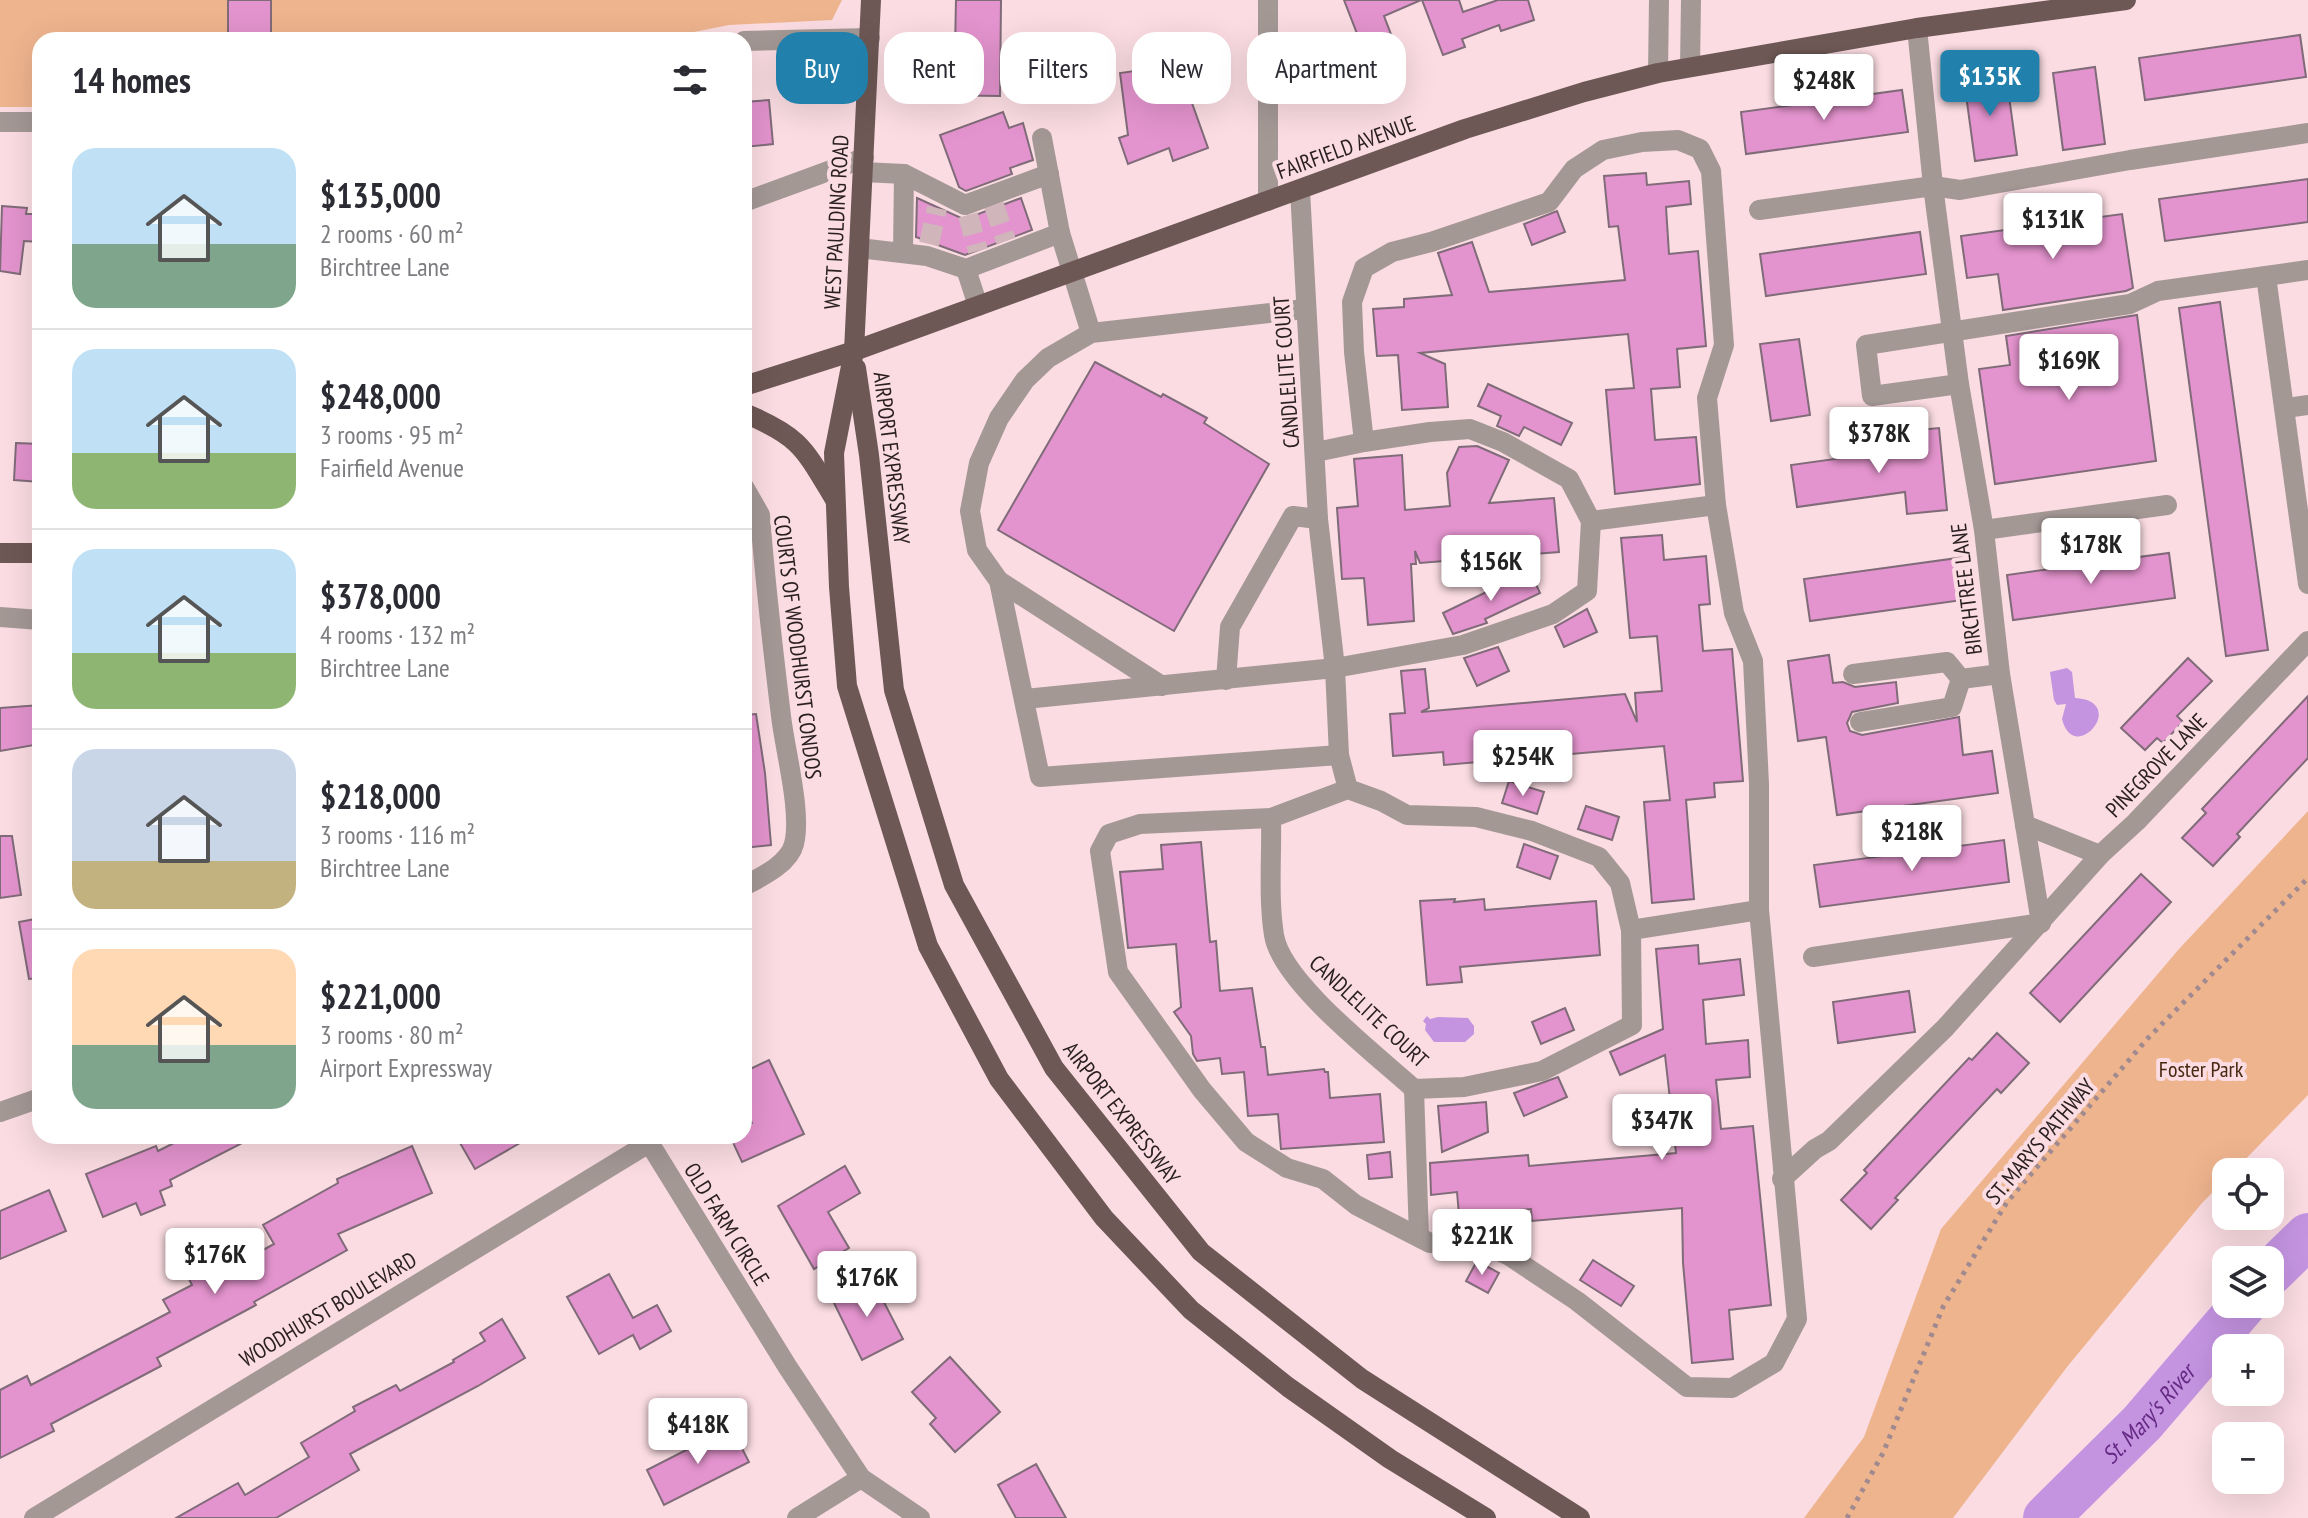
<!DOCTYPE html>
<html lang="en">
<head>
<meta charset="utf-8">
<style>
  body { margin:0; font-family:"PT Sans Narrow",sans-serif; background:#f7f7f7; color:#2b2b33; height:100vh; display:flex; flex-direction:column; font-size:30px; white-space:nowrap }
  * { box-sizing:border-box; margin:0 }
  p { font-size:26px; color:#7c7c81 }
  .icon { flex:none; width:44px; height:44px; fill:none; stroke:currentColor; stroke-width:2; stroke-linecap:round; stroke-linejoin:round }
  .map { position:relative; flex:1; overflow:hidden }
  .side { position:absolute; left:32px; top:32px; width:720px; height:1112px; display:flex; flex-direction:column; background:#fff; border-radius:24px; box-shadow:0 8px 32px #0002 }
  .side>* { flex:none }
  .top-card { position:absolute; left:776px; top:32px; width:760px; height:72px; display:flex; gap:16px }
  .fabs { position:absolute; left:2212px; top:1158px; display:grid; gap:16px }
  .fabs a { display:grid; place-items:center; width:72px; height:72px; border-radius:16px; background:#fff; box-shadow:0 8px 32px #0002; font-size:40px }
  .price { position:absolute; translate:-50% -68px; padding:0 18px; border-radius:8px; background:#fff; color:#222; font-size:26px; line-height:52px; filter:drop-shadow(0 2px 4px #0008) }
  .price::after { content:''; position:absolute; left:50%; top:48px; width:24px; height:18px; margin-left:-12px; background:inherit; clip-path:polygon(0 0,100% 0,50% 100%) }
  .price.active { background:#2280ac; color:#fff }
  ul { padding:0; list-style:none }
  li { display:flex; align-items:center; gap:24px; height:200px; padding:0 40px }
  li+li { border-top:2px solid #e1e1e2 }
  li span { display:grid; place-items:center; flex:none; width:224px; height:160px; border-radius:24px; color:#555 }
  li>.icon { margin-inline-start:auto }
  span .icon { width:96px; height:96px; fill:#fffc; stroke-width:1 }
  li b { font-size:34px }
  h2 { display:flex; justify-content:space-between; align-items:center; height:96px; padding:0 40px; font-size:34px }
  .chip { padding:0 28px; border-radius:24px; background:#fff; box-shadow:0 8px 32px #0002; font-size:28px; line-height:72px }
  .chip.active { background:#2280ac; color:#fff }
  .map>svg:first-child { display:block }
  .green { fill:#eeb48e }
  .water { fill:#c494e1 }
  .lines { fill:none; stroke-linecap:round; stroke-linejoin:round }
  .river { stroke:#c494e1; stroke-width:46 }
  .building { fill:#e393cd; stroke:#806b79; stroke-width:2 }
  .minor-tunnel { stroke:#d0b6bb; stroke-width:20; stroke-dasharray:20 10; stroke-linecap:butt }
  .path { stroke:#a08a8f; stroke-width:5; stroke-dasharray:4 6; stroke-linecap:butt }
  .minor { stroke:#a49895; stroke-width:20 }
  .major { stroke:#6e5855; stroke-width:20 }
  .labels { text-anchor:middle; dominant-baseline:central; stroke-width:8; stroke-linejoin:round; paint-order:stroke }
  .street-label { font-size:22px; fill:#291e21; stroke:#fadce2 }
  .park-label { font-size:22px; fill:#482810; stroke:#fadce2 }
  .water-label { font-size:24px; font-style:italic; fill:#662a85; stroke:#fadce2 }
</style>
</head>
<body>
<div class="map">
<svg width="2308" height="1518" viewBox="0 0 2308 1518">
  <rect width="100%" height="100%" fill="#fadce2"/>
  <g class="green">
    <polygon points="0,0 842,0 832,20 729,25 654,40 40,40 40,107 0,107"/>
    <polygon points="2308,811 2308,1095 2233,1172 2226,1172 2226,1179 2202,1203 2067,1367 1953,1518 1804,1518 1864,1437 1941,1229 2179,949"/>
  </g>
  <g class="water">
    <path d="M2067,668L2072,672L2075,698C2130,701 2074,767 2062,719L2066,704L2057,705L2054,700L2050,672Z"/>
    <polygon points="1427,1016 1430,1019 1438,1017 1468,1018 1474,1026 1474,1034 1465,1042 1434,1042 1425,1030 1426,1024 1423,1021"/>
  </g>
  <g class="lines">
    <g class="river">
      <polyline points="2270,1273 2308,1236"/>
      <path id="s1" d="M2046,1518L2142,1423L2244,1304"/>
    </g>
  </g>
  <g class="building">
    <rect x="228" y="0" width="43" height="40"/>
    <polygon points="956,0 1001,0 1000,96 927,95 928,48 955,49"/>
    <polygon points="1344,0 1421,0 1384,16 1404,68 1334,96 1320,60 1361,44"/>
    <polygon points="1422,0 1459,0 1463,12 1498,0 1528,0 1534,20 1501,31 1499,25 1462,39 1465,47 1443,55"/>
    <polygon points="2300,35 2306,77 2145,100 2139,58"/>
    <polygon points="1179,53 1209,53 1209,89 1187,89 1208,148 1173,161 1169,148 1128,164 1119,138 1128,135 1120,73 1179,65"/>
    <polygon points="2095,67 2105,144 2063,150 2053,73"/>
    <polygon points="2006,74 2017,155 1975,161 1964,80"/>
    <polygon points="1902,90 1908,132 1746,154 1741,112"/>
    <polygon points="769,100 773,144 744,147 744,102"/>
    <polygon points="1003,112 1009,128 1023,123 1033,160 1010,168 1012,174 966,191 959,187 940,135"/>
    <polygon points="1646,173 1647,185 1689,181 1691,204 1666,207 1669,254 1698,251 1706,346 1677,349 1680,387 1651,389 1655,440 1696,437 1700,484 1615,494 1606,390 1634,388 1628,334 1420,353 1445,364 1448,407 1402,410 1398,355 1377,356 1373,309 1404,307 1404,299 1452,295 1438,253 1472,242 1489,292 1625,280 1618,226 1609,227 1604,176"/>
    <polygon points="2308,179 2308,222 2165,241 2159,199"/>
    <polygon points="917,198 972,223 970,217 1021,198 1032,230 965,255 916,237"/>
    <polygon points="2,206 27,208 26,214 40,214 40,242 24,241 20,274 0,271"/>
    <polygon points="1557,211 1565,232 1532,245 1524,224"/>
    <polygon points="2122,214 2133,288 2126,291 2003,310 1998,274 1967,278 1961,236"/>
    <polygon points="1920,232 1926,274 1766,296 1760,254"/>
    <polygon points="2220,302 2268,650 2226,656 2179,308"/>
    <polygon points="2137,315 2156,461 1995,484 1979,369 2010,365 2006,336"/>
    <polygon points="1799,339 1810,415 1771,421 1760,344"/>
    <polygon points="1095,362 1161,397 1163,394 1207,418 1204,423 1269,464 1174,631 998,530"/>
    <polygon points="1488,384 1572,423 1561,445 1524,427 1519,436 1497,426 1501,416 1478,406"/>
    <polygon points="1939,428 1947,510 1907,514 1905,492 1797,507 1791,465 1900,450 1898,432"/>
    <polygon points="16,443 40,444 40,482 14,480"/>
    <polygon points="1477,446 1509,460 1489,503 1554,498 1559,552 1420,563 1415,551 1416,564 1411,564 1414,621 1368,625 1364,578 1342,579 1337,508 1358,506 1354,459 1402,455 1405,510 1450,506 1447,473 1459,447"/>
    <polygon points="1662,535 1664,560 1706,556 1710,604 1699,605 1703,651 1732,649 1743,781 1714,783 1715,797 1686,800 1694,899 1652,903 1644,802 1670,800 1664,746 1444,765 1443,752 1393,756 1390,714 1405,713 1401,671 1425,669 1429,708 1421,712 1625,694 1637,722 1635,693 1662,691 1657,636 1630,638 1621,538"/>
    <polygon points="2169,553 2175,598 2013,620 2007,575"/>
    <polygon points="1965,557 1970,599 1810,621 1804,579"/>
    <polygon points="1530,571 1540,593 1485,619 1487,623 1453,634 1443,613"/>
    <polygon points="1587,609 1597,632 1564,647 1555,627"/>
    <polygon points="1498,647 1509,671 1477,686 1464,658"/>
    <polygon points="1829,655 1833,683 1843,682 1855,687 1896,682 1898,703 1852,712 1847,723 1850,731 1862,735 1959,717 1963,755 1992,751 1998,793 1837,815 1826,737 1798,741 1788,661"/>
    <polygon points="2188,658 2212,681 2177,716 2183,722 2163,743 2157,738 2145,750 2121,728"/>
    <polygon points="2308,696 2308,758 2237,834 2240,837 2213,866 2182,838 2206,813 2202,809"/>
    <polygon points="40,705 40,744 0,751 0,708"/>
    <polygon points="756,714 765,773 771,845 744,848 744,715"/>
    <polygon points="1509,781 1544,792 1537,814 1502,803"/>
    <polygon points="1586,806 1619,817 1612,840 1578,829"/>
    <polygon points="0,836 12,836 21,895 0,898"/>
    <polygon points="2004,840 2009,882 1820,907 1814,865"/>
    <polygon points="1201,842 1210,942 1216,941 1220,991 1252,988 1261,1047 1265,1047 1268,1075 1324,1069 1325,1072 1328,1072 1330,1098 1380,1094 1384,1142 1281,1149 1278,1114 1248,1116 1244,1072 1222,1074 1220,1058 1197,1061 1193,1054 1191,1036 1174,1012 1181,1007 1176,944 1128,948 1120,872 1163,869 1161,845"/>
    <polygon points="1524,844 1558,856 1550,879 1517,867"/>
    <polygon points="2141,874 2171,902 2060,1022 2030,993"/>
    <polygon points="1455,899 1454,902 1484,899 1485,910 1596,901 1600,955 1460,967 1462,982 1427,985 1420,901"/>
    <polygon points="40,918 40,978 29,979 19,922"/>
    <polygon points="1698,945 1699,964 1740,959 1744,995 1703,1000 1706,1044 1748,1040 1750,1077 1716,1080 1721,1129 1753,1126 1771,1305 1729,1310 1733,1359 1692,1363 1683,1263 1682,1208 1532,1221 1531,1209 1459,1215 1457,1192 1431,1195 1430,1163 1528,1155 1529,1166 1676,1153 1665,1055 1620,1075 1610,1052 1663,1029 1656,949"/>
    <polygon points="1909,991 1915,1032 1838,1043 1833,1002"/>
    <polygon points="1565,1008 1574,1030 1541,1044 1532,1022"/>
    <polygon points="1997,1033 2029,1063 2001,1093 1997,1089 1895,1198 1898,1200 1871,1229 1841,1200 1867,1173 1864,1170 1969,1058 1972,1060"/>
    <polygon points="769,1060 804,1134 742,1162 730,1136 744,1136 744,1127 752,1123 744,1106 744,1072"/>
    <polygon points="1558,1077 1567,1097 1524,1116 1514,1093"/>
    <polygon points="1486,1102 1488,1132 1442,1152 1438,1106"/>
    <polygon points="188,1136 256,1136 170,1180 172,1186 160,1191 165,1205 141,1215 136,1203 103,1217 86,1174 156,1146 158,1151"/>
    <polygon points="456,1136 532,1136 475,1169"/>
    <polygon points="412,1146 432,1193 338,1234 347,1250 254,1302 256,1305 157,1358 161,1366 51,1424 54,1431 0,1458 0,1390 27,1376 31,1385 170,1312 163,1300 192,1285 184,1269 207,1257 213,1269 232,1259 235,1265 274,1244 263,1225 338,1183 337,1179"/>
    <polygon points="1390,1152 1392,1177 1369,1179 1367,1155"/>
    <polygon points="845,1166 860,1193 828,1212 849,1248 814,1269 778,1206"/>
    <polygon points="49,1190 66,1231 0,1259 0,1211"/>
    <polygon points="1593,1260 1634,1286 1621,1306 1580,1280"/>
    <polygon points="1477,1261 1499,1273 1488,1293 1466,1281"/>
    <polygon points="609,1274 633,1318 657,1305 671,1331 640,1349 633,1335 599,1354 567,1297"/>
    <polygon points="872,1279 903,1339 862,1360 832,1299"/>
    <polygon points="502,1319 525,1358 478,1386 350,1454 359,1470 276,1518 176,1518 238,1483 245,1495 309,1457 301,1443 355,1411 353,1407 396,1385 400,1391 454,1362 453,1360 485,1341 480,1333"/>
    <polygon points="950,1357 1000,1412 955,1452 930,1424 936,1418 912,1392"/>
    <polygon points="731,1427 749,1462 664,1505 647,1470"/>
    <polygon points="1036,1464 1066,1518 1016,1518 998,1485"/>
  </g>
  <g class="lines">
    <g class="minor-tunnel">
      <polyline points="994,205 1006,241"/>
      <polyline points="968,215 978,251"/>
      <polyline points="929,244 937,208"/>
    </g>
    <polyline class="path" points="1847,1518 1883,1453 1943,1307 2007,1202 2148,1038 2308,878"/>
    <g class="minor">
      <polyline points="1268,0 1268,201"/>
      <polyline points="1917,28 1933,186 1959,384 1984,530 2000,674 2025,825 2100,855"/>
      <polyline points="744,41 870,38"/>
      <polyline points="1690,67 1691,0"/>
      <polyline points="1658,73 1659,0"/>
      <polyline points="0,122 40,122"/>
      <polyline points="1042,138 1060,233"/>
      <polyline points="863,172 904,174 965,205 1049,174"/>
      <path d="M1300,190L1318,519L1335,668L1339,755L1348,789L1381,801L1407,815L1476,817L1532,831L1599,857L1620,883L1631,930L1632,1025L1542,1071L1464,1087L1414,1089C1378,1056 1281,982 1274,935C1268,897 1272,856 1271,818L1348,789"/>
      <polyline points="744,202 864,158"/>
      <polyline points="1759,210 1933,186 1960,190 2130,160 2308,133"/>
      <polyline points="859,248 927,256 966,269 978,306"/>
      <polyline points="903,252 904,174"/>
      <polyline points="966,269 1060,233 1091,333"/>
      <polyline points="2308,270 2266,276 2308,584"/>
      <polyline points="1305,309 1091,333 1048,358 1025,380 999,418 979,463 970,511 977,550 999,581 1040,777 1339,755"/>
      <polyline points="1959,384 1872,396 1866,345 2130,304 2158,291 2266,276"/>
      <polyline points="2286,408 2308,405"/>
      <path d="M744,487L760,515C765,582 773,650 781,716C785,751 802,812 794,844C789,864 761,877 744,886"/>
      <polyline points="1591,521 1716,505"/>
      <polyline points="1984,530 2167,505"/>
      <polyline points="999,581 1162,686"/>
      <polyline points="0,617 40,620"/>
      <polyline points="1853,674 1947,662 1961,679 2000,674"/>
      <polyline points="1226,680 1230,627 1293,516 1318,519"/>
      <polyline points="1025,699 1335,668 1463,645 1553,614 1587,591 1591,521 1569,479 1503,442 1470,429 1430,432 1364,442"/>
      <polyline points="1860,722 1952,707 1961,679"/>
      <polyline points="1271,818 1140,824 1109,834 1100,851 1118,972 1202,1090 1246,1142 1287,1168 1323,1179 1356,1205 1430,1243 1483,1244 1508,1255 1577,1301 1687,1387 1732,1388 1774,1363 1797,1319 1759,910 1759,784 1753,661 1734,613 1716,505 1707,398 1724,345 1711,171 1700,149 1678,140 1642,142 1603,150 1574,169 1549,202 1431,242 1392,252 1364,268 1352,302 1354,352 1364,442 1316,452"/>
      <polyline points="2025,825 2041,923"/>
      <polyline points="1631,930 1759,910"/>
      <polyline points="1813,957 2041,923"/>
      <polyline points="1414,1089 1419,1237"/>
      <polyline points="0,1112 40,1098"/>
      <polyline points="645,1136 787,1366 861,1478 920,1518"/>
      <polyline points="1782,1179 1815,1149 1829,1141 1945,1028 2100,855 2136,822 2308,641"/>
      <polyline points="34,1518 649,1143"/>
      <polyline points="797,1518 861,1478"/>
    </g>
    <g class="major">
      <polyline points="871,0 854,351 834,453 839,587 847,686 928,946 999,1079 1104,1218 1191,1310 1288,1387 1390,1459 1486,1518"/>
      <polyline points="856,368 869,455 894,690 954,885 1054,1068 1201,1252 1362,1379 1580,1518"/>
      <polyline points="744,386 854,351 1465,129 1584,92 1658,73 1917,28 2126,0"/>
      <path d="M744,413C800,436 804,448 834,498"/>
      <polyline points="0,553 40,553"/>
    </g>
  </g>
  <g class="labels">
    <g class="street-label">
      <text transform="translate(1346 147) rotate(-20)">FAIRFIELD AVENUE</text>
      <text transform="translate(836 222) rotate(-87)">WEST PAULDING ROAD</text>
      <text transform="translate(1286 372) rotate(-94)">CANDLELITE COURT</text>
      <text transform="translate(892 458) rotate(83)">AIRPORT EXPRESSWAY</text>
      <text transform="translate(1966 589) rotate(-97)">BIRCHTREE LANE</text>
      <text transform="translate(798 647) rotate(83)">COURTS OF WOODHURST CONDOS</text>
      <text transform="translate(2156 765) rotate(-46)">PINEGROVE LANE</text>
      <text transform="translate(1369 1011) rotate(43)">CANDLELITE COURT</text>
      <text transform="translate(1122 1113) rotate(52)">AIRPORT EXPRESSWAY</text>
      <text transform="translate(2040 1141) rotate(-50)">ST. MARYS PATHWAY</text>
      <text transform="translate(727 1224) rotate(58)">OLD FARM CIRCLE</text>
      <text transform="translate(328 1309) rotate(-31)">WOODHURST BOULEVARD</text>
    </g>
    <g class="park-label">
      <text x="2201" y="1069">Foster Park</text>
    </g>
    <g class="water-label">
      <text stroke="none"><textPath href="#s1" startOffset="146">St. Mary's River</textPath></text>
    </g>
  </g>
</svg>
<div class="fabs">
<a><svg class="icon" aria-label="locate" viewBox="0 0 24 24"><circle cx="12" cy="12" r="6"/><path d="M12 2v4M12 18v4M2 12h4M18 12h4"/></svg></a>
<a><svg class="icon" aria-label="layers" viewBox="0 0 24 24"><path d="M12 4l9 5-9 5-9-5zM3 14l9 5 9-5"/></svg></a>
<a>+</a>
<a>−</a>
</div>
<b class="price active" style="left:1990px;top:118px">$135K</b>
<b class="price" style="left:1824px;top:122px">$248K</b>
<b class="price" style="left:2053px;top:261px">$131K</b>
<b class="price" style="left:2069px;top:402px">$169K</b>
<b class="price" style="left:1879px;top:475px">$378K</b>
<b class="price" style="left:2091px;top:586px">$178K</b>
<b class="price" style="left:1491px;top:603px">$156K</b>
<b class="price" style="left:1523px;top:798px">$254K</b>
<b class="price" style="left:1912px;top:873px">$218K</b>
<b class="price" style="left:1662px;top:1162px">$347K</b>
<b class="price" style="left:1482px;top:1277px">$221K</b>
<b class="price" style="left:215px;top:1296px">$176K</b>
<b class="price" style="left:867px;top:1319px">$176K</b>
<b class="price" style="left:698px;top:1466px">$418K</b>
<div class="top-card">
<a class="chip active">Buy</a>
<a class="chip">Rent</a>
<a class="chip">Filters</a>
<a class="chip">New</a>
<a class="chip">Apartment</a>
</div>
<section class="side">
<h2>14 homes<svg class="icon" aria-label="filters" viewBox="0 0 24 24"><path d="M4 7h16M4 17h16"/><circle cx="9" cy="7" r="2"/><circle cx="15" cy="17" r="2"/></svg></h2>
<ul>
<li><span style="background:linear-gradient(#bfe0f5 60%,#7fa58c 0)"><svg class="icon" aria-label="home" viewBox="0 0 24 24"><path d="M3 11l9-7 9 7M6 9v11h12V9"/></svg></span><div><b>$135,000</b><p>2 rooms · 60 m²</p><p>Birchtree Lane</p></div></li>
<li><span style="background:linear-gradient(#bfe0f5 65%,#8fb573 0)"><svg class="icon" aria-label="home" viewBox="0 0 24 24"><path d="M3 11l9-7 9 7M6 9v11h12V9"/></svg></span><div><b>$248,000</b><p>3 rooms · 95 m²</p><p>Fairfield Avenue</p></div></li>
<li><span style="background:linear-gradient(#bfe0f5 65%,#8fb573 0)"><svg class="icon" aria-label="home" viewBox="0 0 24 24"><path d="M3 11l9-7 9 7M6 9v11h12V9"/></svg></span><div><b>$378,000</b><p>4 rooms · 132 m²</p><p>Birchtree Lane</p></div></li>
<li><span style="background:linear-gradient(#c9d6e8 70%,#c2b280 0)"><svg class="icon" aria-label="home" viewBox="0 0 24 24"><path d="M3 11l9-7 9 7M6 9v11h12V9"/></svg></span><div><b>$218,000</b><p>3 rooms · 116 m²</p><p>Birchtree Lane</p></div></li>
<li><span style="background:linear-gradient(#ffd9b3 60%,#7fa58c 0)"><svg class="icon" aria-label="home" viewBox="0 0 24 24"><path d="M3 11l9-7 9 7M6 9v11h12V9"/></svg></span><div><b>$221,000</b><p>3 rooms · 80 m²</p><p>Airport Expressway</p></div></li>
</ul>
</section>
</div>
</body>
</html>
